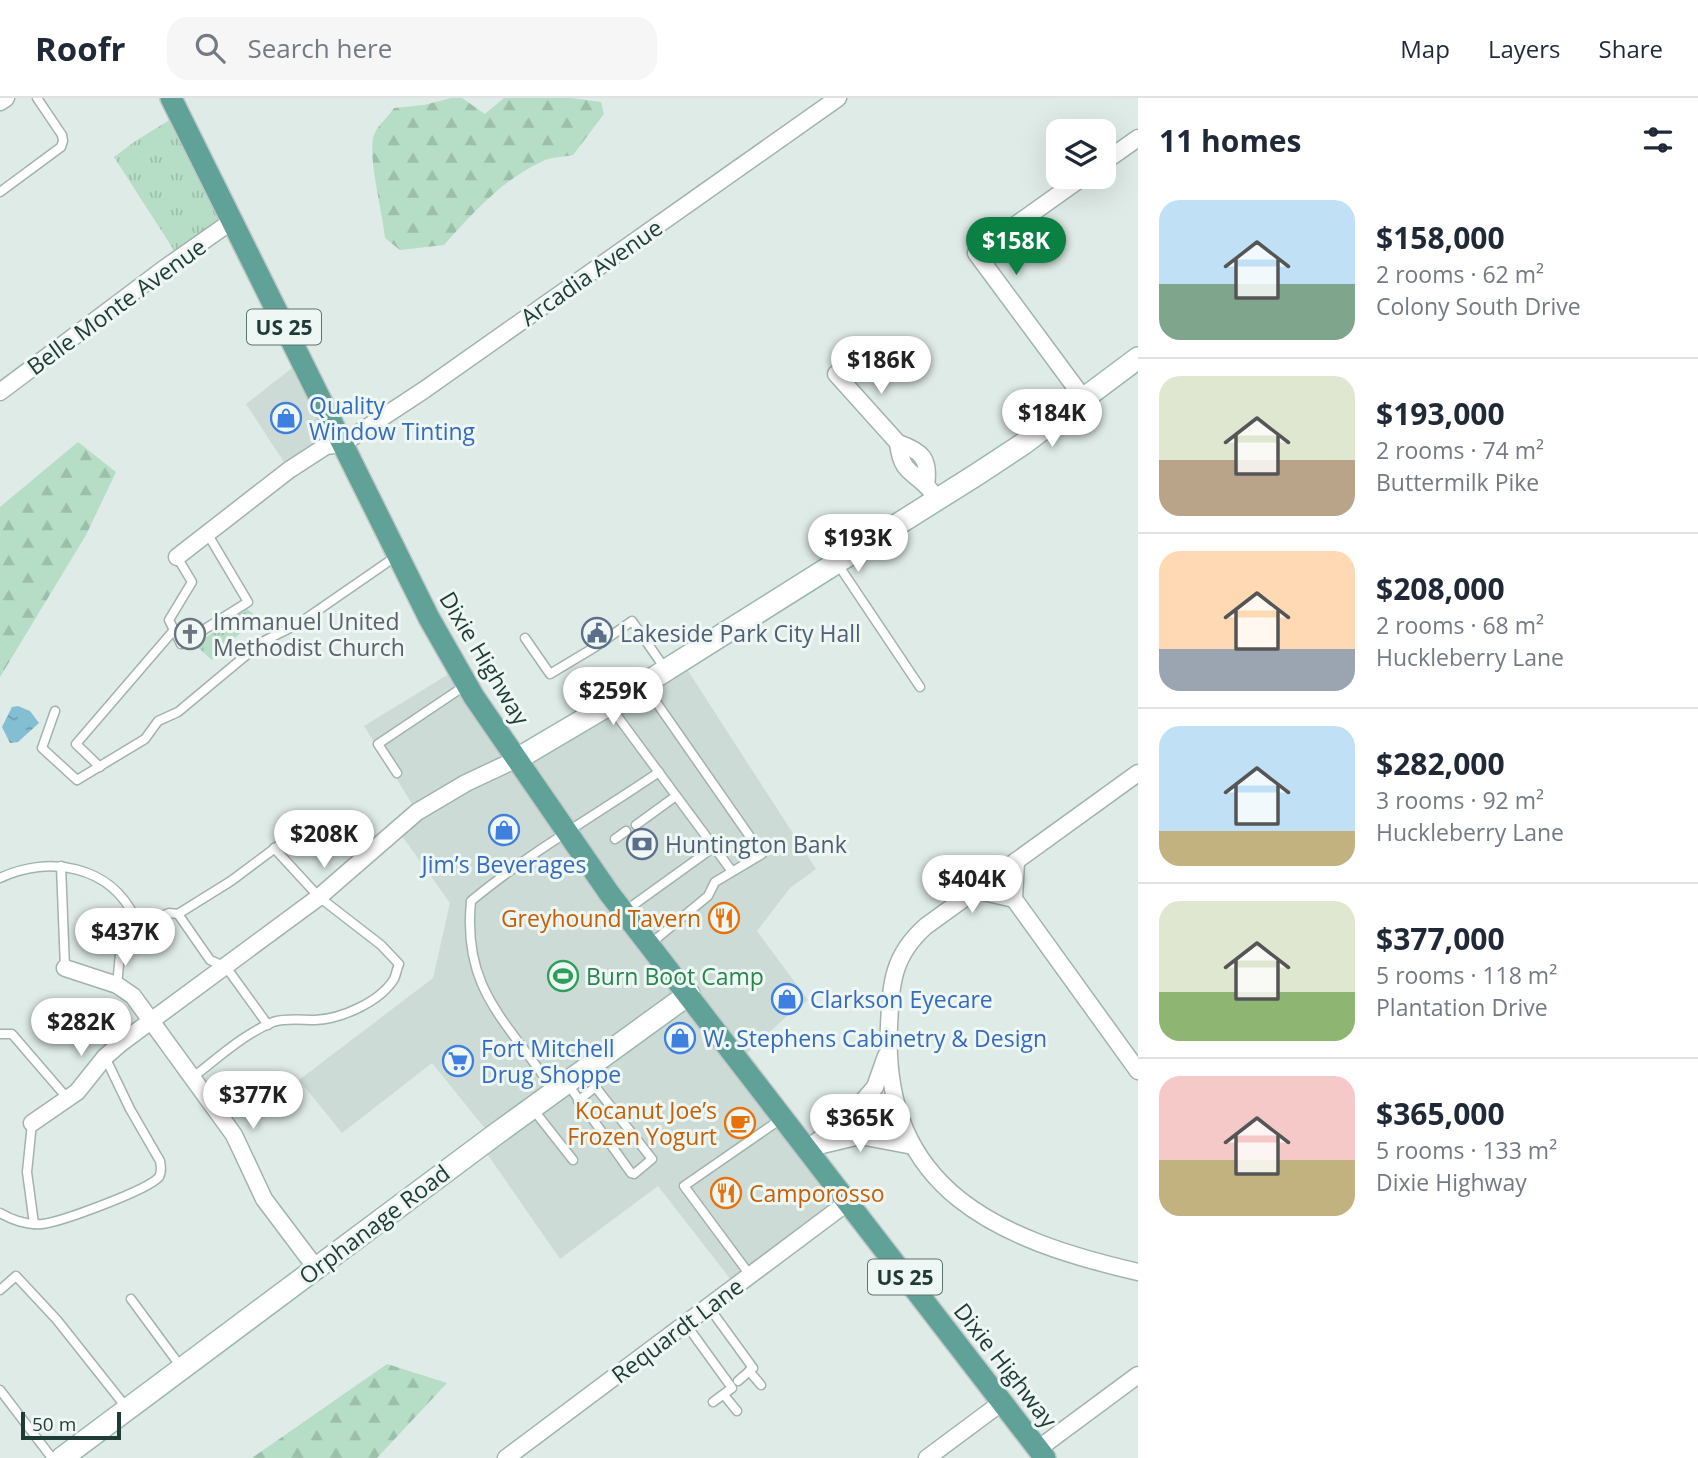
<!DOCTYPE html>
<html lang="en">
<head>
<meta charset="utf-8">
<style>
  body { margin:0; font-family:"Open Sans",sans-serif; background:#f6f6f7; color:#1f2937; height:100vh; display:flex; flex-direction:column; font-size:26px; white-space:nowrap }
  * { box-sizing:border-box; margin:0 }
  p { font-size:23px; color:#747a83 }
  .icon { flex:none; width:38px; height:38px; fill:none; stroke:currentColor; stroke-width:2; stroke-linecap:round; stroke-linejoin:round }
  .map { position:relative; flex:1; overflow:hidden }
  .drawer { display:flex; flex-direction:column; background:#fff; width:560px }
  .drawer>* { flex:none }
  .controls { position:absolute; left:1046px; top:21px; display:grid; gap:14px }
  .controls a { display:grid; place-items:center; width:70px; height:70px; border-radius:14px; background:#fff; box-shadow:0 7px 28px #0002; font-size:35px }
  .scale { position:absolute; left:21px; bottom:18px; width:100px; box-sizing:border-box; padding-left:7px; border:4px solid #1f3b36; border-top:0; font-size:19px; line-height:24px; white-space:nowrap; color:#1f3b36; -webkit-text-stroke:5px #eff7f4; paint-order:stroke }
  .price { position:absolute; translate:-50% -60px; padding:0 16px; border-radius:24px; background:#fff; color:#222; font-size:23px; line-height:46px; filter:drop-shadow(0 2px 4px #0008) }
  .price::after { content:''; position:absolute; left:50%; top:42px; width:21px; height:16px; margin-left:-10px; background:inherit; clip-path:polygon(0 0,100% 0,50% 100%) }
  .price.on { background:#0b8043; color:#fff }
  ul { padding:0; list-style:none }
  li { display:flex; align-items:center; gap:21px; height:175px; padding:0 21px }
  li+li { border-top:2px solid #e0e1e3 }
  li span { display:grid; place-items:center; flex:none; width:196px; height:140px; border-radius:21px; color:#555 }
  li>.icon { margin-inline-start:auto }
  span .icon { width:84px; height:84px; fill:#fffc; stroke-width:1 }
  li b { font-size:30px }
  h2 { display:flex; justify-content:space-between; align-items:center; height:84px; padding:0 21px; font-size:30px }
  header { display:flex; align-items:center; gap:42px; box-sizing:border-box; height:98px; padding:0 35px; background:#fff; border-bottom:2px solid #e0e1e3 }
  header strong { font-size:33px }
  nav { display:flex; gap:38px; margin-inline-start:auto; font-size:24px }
  .search { width:490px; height:63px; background:#f6f6f7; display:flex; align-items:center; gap:18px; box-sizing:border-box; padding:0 24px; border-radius:21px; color:#747a83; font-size:26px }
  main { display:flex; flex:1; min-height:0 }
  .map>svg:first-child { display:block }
  .built { fill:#cddbd6 }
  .forest { fill:url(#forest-firs) }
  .park { fill:url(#park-tufts) }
  .water { fill:url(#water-ripples) }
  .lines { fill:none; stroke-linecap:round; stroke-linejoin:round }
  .service-casing { stroke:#a2b3ae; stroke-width:11 }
  .minor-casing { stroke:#a2b3ae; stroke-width:19 }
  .secondary-casing { stroke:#9db7b0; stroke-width:24 }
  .primary-casing { stroke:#c0c8c7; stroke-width:24 }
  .service { stroke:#fff; stroke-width:8 }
  .minor { stroke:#fff; stroke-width:16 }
  .secondary { stroke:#fff; stroke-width:21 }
  .primary { stroke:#61a298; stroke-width:21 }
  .labels { text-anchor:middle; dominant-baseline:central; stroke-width:6; stroke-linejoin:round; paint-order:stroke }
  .shield { fill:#eff7f4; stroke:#5d736f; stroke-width:2 }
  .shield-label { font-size:21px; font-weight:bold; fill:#1f3b36 }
  .street-label { font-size:23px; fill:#1f3b36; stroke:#eff7f4 }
  .shop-label { font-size:23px; fill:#366cbe; stroke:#eff7f4; text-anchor:start }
  .worship-label { font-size:23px; fill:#5b616d; stroke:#eff7f4; text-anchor:start }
  .service-label { font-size:23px; fill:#4e5e75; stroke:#eff7f4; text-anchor:start }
  .food-label { font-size:23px; fill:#c56008; stroke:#eff7f4; text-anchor:end }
  .leisure-label { font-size:23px; fill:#27864d; stroke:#eff7f4; text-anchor:start }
</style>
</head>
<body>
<header>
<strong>Roofr</strong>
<div class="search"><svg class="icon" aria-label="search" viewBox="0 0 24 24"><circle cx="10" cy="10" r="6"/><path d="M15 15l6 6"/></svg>Search here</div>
<nav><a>Map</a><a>Layers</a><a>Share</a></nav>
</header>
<main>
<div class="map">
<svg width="1138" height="1360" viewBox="0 0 1138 1360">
  <defs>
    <pattern id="forest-firs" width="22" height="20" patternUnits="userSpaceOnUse" patternTransform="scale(1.75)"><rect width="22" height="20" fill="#b6ddc5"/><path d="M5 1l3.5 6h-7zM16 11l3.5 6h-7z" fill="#9cbfaa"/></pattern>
    <pattern id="park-tufts" width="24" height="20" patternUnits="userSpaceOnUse" patternTransform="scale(1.75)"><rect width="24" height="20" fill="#b6ddc5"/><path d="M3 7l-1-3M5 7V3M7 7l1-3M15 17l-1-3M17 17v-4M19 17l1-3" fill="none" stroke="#9cbfaa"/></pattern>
    <pattern id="water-ripples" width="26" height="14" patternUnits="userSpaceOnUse" patternTransform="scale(1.75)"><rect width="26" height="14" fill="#84bed3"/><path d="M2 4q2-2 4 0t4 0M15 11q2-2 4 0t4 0" fill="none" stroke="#6b9cac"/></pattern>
  </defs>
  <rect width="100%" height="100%" fill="#dfebe7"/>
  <g class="built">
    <polygon points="301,263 342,346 289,372 246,306"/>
    <polygon points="681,562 816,771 790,790 757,833 808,902 787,918 740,962 848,1104 735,1187 658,1088 560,1161 481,1047 491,1038 432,965 342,1035 299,982 433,880 450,805 397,731 417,714 364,628 457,571 517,661"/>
  </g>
  <g class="forest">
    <path d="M451,0H462L485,16L504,0H572L601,4L604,16L573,57C563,59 550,59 541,64C502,82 472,116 444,147L400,152L385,140C383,115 367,58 374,37C377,28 389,18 394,10L424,7Z"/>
    <polygon points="78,344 116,374 86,437 0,579 0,409"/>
    <polygon points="387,1266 447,1285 377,1360 252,1360"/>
  </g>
  <g class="park">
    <polygon points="179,16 232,123 179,160 114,59 134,44"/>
    <polygon points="247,511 257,519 212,562 195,547"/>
  </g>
  <polygon class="water" points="18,608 30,613 39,625 18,644 10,645 2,629 12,609"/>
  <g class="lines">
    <g class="service-casing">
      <g id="service">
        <polyline points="0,94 61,49 63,43 62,37 37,0"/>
        <polyline points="177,459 192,484 169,522 181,546 248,504 207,435"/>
        <polyline points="837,465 920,589"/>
        <polyline points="525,540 550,576 595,549 632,523 666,572"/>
        <polyline points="645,588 762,756 715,784 708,798 650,846"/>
        <polyline points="609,607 731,772"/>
        <polyline points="55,613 42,650 77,682 145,641 158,623 178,614 262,544 298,526 398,457"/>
        <polyline points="100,669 76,646 174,532"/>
        <polyline points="397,675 378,646 466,587"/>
        <polyline points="636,727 676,698"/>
        <polyline points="615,741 626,733"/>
        <polyline points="61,768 65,870"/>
        <path d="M0,780C49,757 110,767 135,820"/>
        <polyline points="625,813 714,749"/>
        <polyline points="178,816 231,783 294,736"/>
        <polyline points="117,887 121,846 135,820 154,821 169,815 178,816 210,862 226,869 268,927"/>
        <polyline points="0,936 12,936 68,1001"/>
        <path d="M193,979C218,960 244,936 273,924C285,920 302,922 315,922C341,921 380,904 394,881C396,877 397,870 399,866L381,847L319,799L274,750"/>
        <polyline points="567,985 631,1075 634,1076 652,1061 597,991 594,990 578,1003"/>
        <path d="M553,992C508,923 462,893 471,803C530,754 596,717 659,674"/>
        <polyline points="532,1010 573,1062"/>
        <polyline points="32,1025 27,1074 34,1126"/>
        <path d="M0,1115C12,1122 28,1127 42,1126C61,1124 148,1092 159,1079C162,1074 161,1068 160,1063L130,1011L105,959"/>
        <polyline points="750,1177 684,1088 781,1021"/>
        <polyline points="0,1192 16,1178 57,1222 126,1309"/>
        <polyline points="131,1201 181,1269"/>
        <polyline points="708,1208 753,1270 738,1283"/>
        <polyline points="685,1225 732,1290 713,1304"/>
        <polyline points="749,1273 761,1287"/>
        <polyline points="0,1292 52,1360"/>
        <polyline points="724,1297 737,1313"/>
      </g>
    </g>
    <g class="minor-casing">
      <g id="minor">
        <polyline points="0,4 6,0"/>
        <polyline points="1104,64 1138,40"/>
        <polyline points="1083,79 976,155 1084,301"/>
        <path d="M836,276L898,345C922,353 930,361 926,387"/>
        <polyline points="0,294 165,170 232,123"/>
        <path d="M898,345C902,378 914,372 931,393"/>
        <polyline points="177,459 289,372 326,348 342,346 424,292 838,0"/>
        <path d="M1138,675L926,828C892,858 891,886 889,928C881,1093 1000,1142 1138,1174"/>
        <polyline points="1016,763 1014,801 1138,973"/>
        <polyline points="975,792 1014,801"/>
        <polyline points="65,870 117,887 133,898 234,1037 264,1101 316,1170"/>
        <polyline points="32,1025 77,994 105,959 121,945 319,799 417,714 466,685 517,661"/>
        <polyline points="814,1049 860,1038 913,1048"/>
        <polyline points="808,1050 850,1018 875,989 886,958"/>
        <polyline points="1038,1351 1138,1277"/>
        <polyline points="506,1360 848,1104"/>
        <polyline points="927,1360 1001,1305"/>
      </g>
    </g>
    <g class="secondary-casing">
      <g id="secondary">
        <polyline points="517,661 644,586 976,377 1023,346 1138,260"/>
        <polyline points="62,1360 492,1039 689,896"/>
      </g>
    </g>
    <g class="primary-casing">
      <polyline id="primary" points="171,0 429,520 474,599 609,795 1045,1360"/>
    </g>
    <use href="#service" class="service"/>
    <use href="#minor" class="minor"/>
    <use href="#secondary" class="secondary"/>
    <use href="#primary" class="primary"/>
  </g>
  <defs>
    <g id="shop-ring" transform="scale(1.575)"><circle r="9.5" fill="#eff7f4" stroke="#3f7fe0" stroke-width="1.5"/><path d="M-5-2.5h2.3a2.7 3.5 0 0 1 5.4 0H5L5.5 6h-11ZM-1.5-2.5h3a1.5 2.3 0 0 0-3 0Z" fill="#3f7fe0"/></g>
    <g id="civic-ring" transform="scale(1.575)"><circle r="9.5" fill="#eff7f4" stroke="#5c6f8a" stroke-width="1.5"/><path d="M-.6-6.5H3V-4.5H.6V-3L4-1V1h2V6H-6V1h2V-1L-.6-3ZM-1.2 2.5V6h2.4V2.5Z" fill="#5c6f8a"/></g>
    <g id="church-ring" transform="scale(1.575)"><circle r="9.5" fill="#eff7f4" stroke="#6b7280" stroke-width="1.5"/><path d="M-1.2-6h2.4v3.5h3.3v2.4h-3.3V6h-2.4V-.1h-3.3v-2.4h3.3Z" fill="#6b7280"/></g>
    <g id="bank-ring" transform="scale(1.575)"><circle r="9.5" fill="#eff7f4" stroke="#5c6f8a" stroke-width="1.5"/><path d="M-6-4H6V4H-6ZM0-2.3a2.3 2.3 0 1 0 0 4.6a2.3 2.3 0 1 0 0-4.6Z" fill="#5c6f8a"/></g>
    <g id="restaurant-ring" transform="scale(1.575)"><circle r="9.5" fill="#eff7f4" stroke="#e8710a" stroke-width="1.5"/><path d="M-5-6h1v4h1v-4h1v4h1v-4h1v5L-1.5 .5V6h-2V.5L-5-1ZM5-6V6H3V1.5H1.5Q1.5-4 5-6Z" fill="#e8710a"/></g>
    <g id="stadium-ring" transform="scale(1.575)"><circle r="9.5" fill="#eff7f4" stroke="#2e9e5b" stroke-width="1.5"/><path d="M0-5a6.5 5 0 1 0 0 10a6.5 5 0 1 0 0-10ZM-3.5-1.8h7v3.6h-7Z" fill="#2e9e5b"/></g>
    <g id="supermarket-ring" transform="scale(1.575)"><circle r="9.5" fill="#eff7f4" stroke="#3f7fe0" stroke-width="1.5"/><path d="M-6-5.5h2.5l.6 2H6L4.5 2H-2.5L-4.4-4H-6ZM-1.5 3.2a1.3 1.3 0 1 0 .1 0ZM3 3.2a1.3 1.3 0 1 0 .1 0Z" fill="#3f7fe0"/></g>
    <g id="cafe-ring" transform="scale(1.575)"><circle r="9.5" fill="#eff7f4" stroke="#e8710a" stroke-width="1.5"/><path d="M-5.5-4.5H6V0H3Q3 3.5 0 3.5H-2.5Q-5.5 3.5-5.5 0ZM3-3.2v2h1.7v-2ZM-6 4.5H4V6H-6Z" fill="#e8710a"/></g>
  </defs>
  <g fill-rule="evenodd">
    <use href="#shop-ring" x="286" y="320"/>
    <use href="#civic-ring" x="597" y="535"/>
    <use href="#church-ring" x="190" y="536"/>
    <use href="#shop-ring" x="504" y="732"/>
    <use href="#bank-ring" x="642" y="746"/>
    <use href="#restaurant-ring" x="724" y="820"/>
    <use href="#stadium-ring" x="563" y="878"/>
    <use href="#shop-ring" x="787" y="901"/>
    <use href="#shop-ring" x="680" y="940"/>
    <use href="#supermarket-ring" x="458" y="963"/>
    <use href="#cafe-ring" x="740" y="1025"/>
    <use href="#restaurant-ring" x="726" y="1095"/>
  </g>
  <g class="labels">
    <g class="shield">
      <rect x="247" y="211.5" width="74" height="35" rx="5"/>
      <rect x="868" y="1161.5" width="74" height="35" rx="5"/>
    </g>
    <g class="shield-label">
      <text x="284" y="229">US 25</text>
      <text x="905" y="1179">US 25</text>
    </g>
    <g class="street-label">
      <text transform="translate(591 174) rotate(-35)">Arcadia Avenue</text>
      <text transform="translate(116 208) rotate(-36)">Belle Monte Avenue</text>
      <text transform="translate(485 560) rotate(59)">Dixie Highway</text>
      <text transform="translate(374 1126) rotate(-37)">Orphanage Road</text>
      <text transform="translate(677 1232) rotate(-37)">Requardt Lane</text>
      <text transform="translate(1006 1267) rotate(52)">Dixie Highway</text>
    </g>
    <g class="shop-label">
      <text x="309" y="307">Quality<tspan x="309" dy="26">Window Tinting</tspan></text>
      <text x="504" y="766" text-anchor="middle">Jim’s Beverages</text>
      <text x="810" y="901">Clarkson Eyecare</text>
      <text x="703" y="940">W. Stephens Cabinetry &amp; Design</text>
      <text x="481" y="950">Fort Mitchell<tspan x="481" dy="26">Drug Shoppe</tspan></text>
    </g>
    <g class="worship-label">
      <text x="213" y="523">Immanuel United<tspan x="213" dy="26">Methodist Church</tspan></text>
    </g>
    <g class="service-label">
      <text x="620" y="535">Lakeside Park City Hall</text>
      <text x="665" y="746">Huntington Bank</text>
    </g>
    <g class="food-label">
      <text x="701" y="820">Greyhound Tavern</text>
      <text x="717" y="1012">Kocanut Joe’s<tspan x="717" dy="26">Frozen Yogurt</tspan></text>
      <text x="749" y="1095" text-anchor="start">Camporosso</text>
    </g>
    <g class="leisure-label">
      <text x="586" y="878">Burn Boot Camp</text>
    </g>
  </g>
</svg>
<div class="controls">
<a><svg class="icon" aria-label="layers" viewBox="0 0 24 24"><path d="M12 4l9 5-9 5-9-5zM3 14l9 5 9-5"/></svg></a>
</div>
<div class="scale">50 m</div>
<b class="price on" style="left:1016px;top:179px">$158K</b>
<b class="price" style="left:881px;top:298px">$186K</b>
<b class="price" style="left:1052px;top:351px">$184K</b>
<b class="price" style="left:858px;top:476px">$193K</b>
<b class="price" style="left:613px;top:629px">$259K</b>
<b class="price" style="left:324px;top:772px">$208K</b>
<b class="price" style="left:972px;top:817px">$404K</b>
<b class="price" style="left:125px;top:870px">$437K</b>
<b class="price" style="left:81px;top:960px">$282K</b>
<b class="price" style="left:253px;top:1033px">$377K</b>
<b class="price" style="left:860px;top:1056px">$365K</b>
</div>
<section class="drawer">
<h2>11 homes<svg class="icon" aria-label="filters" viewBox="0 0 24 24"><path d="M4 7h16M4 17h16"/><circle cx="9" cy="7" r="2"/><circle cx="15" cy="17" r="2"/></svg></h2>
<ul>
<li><span style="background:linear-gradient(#bfe0f5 60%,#7fa58c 0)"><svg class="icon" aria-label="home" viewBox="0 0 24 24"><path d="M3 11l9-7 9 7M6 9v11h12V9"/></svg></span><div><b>$158,000</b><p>2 rooms · 62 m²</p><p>Colony South Drive</p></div></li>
<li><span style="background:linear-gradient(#dfe7d0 60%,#b9a48a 0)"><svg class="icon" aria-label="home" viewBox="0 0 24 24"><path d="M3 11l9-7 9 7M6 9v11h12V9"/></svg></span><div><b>$193,000</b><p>2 rooms · 74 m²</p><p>Buttermilk Pike</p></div></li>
<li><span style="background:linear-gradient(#ffd9b3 70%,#9aa5b1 0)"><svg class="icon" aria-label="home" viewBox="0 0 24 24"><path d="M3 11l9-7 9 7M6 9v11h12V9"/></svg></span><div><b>$208,000</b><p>2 rooms · 68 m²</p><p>Huckleberry Lane</p></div></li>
<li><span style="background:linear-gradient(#bfe0f5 75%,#c2b280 0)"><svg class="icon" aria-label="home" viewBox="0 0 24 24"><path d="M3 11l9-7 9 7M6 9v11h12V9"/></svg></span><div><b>$282,000</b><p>3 rooms · 92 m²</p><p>Huckleberry Lane</p></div></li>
<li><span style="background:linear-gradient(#dfe7d0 65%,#8fb573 0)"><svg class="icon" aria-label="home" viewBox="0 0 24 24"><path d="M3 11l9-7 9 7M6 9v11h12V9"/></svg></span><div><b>$377,000</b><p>5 rooms · 118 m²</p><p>Plantation Drive</p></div></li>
<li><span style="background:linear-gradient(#f6c9c9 60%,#c2b280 0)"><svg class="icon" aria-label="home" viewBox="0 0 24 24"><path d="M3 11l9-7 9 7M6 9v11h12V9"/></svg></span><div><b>$365,000</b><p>5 rooms · 133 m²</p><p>Dixie Highway</p></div></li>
</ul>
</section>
</main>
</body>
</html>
